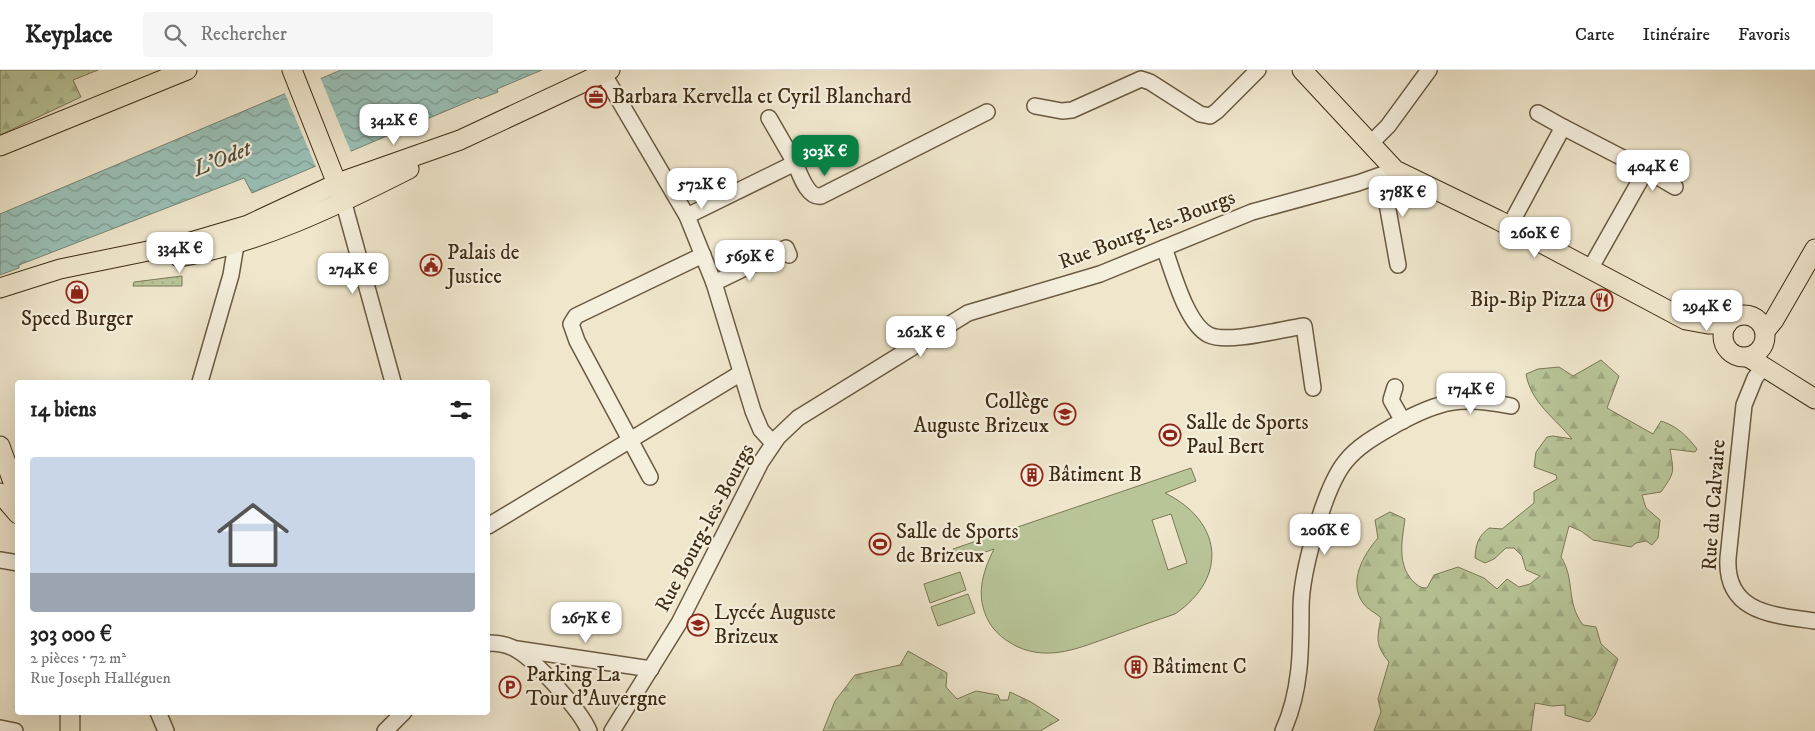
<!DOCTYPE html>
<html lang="fr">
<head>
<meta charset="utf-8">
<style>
  body { margin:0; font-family:"IM FELL DW Pica",serif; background:#f6f6f6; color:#222; height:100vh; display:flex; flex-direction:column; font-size:19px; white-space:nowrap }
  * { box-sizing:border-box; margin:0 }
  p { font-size:16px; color:#767676 }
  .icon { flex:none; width:28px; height:28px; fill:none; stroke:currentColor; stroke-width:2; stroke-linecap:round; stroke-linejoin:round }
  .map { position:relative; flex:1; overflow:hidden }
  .panel { position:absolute; left:15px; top:310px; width:475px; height:335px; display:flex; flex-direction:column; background:#fff; border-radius:5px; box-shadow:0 5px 20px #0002 }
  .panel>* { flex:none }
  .price { position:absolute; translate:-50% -42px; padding:0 11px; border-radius:10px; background:#fff; color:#222; font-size:16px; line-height:32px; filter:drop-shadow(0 1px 2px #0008) }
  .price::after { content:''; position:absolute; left:50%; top:30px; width:15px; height:11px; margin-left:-8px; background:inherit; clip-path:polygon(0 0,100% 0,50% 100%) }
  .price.selected { background:#0b8043; color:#fff }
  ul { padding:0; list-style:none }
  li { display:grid; align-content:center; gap:10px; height:265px; padding:0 15px }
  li+li { border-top:1px solid #e0e0e0 }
  li span { display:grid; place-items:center; height:155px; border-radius:5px; color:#555 }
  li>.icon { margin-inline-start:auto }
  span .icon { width:90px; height:90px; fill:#fffc; stroke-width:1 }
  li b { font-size:21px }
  h2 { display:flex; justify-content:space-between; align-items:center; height:60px; padding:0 15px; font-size:21px }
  header { display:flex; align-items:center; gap:30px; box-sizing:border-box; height:70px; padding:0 25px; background:#fff; border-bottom:1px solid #e0e0e0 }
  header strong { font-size:24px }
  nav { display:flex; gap:28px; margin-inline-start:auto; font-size:18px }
  .search { width:350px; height:45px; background:#f6f6f6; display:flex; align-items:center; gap:12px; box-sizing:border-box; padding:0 18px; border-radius:5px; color:#767676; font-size:19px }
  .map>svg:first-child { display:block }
  .grass { fill:#b8c598; stroke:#7b7856; fill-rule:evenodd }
  .forest { fill:url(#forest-firs); stroke:#7b7856 }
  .garden { fill:url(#garden-dots); stroke:#7b7856 }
  .water { fill:url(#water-waves); stroke:#758575 }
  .pier { fill:#efe6cc }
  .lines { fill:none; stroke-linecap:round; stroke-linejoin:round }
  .minor-casing { stroke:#6a5a41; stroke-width:18 }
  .major-casing { stroke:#3e2c13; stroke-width:21 }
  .minor { stroke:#f5efde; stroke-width:15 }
  .major { stroke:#efe6cc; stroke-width:19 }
  .labels { text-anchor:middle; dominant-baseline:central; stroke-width:4.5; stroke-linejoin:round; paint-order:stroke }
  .poi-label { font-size:21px; fill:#3e2c13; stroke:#f5efde; text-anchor:start }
  .street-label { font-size:21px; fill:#3e2c13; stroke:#f5efde }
  .water-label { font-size:22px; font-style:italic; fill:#55513c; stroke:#f5efde }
</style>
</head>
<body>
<header>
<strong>Keyplace</strong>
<div class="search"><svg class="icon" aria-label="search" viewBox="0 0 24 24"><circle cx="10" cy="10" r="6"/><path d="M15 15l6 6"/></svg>Rechercher</div>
<nav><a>Carte</a><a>Itinéraire</a><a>Favoris</a></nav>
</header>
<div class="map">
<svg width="1815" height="661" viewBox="0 0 1815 661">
  <defs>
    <pattern id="forest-firs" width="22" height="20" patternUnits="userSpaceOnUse" patternTransform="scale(1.25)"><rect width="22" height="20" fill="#b8c598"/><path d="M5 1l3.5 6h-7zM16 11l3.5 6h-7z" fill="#9fa982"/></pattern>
    <pattern id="garden-dots" width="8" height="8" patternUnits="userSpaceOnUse" patternTransform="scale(1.25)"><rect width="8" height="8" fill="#b8c598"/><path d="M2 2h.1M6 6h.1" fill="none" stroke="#9fa982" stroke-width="1.8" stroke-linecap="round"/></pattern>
    <pattern id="water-waves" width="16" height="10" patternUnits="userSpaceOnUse" patternTransform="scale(1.25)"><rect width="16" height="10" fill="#9ac0b6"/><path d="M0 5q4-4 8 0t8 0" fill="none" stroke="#7f9c93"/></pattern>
  </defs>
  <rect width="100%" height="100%" fill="#efe6cc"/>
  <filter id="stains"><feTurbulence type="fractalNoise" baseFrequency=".004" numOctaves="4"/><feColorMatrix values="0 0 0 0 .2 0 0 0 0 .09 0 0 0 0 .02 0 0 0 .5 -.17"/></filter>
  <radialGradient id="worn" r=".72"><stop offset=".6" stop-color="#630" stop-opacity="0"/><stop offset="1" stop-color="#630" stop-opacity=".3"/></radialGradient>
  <g class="grass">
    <path d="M1191,398L1196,411L1165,423C1222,451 1229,507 1175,544C1154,551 1132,559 1110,567C1079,578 1050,591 1018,577C1006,571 996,564 989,552C975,527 982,503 994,479L957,492L953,479ZM1171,444L1187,493L1168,500L1152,450Z"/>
    <polygon points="960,502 966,520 930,533 924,514"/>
    <polygon points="968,524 975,543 938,556 931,537"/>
  </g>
  <g class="forest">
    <polygon points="0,0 98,0 73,10 81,27 0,65"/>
    <path d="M1601,290L1619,306L1607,338L1653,364L1661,351C1677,356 1687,366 1697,379L1695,382L1670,379C1674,403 1675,402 1661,422L1642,425L1646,438L1660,450L1658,468L1652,475L1646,471L1636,473L1631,477L1593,470L1581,461L1569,456L1561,487C1576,511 1565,531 1583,555L1596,557L1601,574L1618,589L1595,645L1589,652L1565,645V635L1552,636L1535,633L1531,661H1374L1381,642L1378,629L1389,592C1375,575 1377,568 1381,548C1376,543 1367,539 1363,533C1348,512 1363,485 1378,468L1375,450L1390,442L1405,449C1402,471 1396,497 1416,514C1420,517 1422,518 1427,518L1434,505L1458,497L1484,508L1497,519L1507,509L1519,517L1530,514L1540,506L1526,500L1522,486L1514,478H1506L1494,489L1485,493L1475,488C1476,473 1478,467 1489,458L1502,459L1534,433V422L1557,409L1556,405L1534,397L1536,382L1547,367L1553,366L1572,369C1555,348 1531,333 1526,304L1538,299L1559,297L1573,306Z"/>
    <polygon points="908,581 947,603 946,617 957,629 976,621 998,625 1000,630 1008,630 1010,622 1031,632 1059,650 1040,661 823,661 835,631 855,605 900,595"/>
  </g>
  <polygon class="garden" points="182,206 182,216 133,216 134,212"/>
  <polygon class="water" points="341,0 542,0 497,19 498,22 480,29 479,27 252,123 244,108 19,195 19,198 0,205 0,144"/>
  <polygon class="pier" points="320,7 351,82 316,97 284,21"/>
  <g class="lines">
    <g class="minor-casing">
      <g id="minor">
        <polyline points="603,3 687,146 714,213 753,341 761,360 773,373"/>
        <polyline points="1035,36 1062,41 1072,40 1141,9 1150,12 1200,44 1210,46 1217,41 1258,0"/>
        <polyline points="1538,43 1563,57"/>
        <polyline points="769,48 795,93"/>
        <polyline points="1370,74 1388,56 1429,0"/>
        <polyline points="1646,100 1675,117"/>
        <polyline points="1382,106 1398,195"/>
        <polyline points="343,130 393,312"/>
        <path d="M687,146L795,93C800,104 807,128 821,126L987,42"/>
        <polyline points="1509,157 1563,57 1646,100 1590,199"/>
        <path d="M1164,178C1173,201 1186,254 1209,265C1228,274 1282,259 1304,256L1313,318"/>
        <polyline points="714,213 786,178 789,185"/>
        <path d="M1763,297L1755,308L1744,335L1728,488C1725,543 1773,545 1815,551"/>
        <polyline points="200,312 231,205 236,175"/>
        <polyline points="1395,317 1391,330 1403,351"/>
        <polyline points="650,407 577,271 571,254 576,246 703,185"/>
        <polyline points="488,456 741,303"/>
        <polyline points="0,490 18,493"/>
        <path d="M488,573C498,573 509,575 517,580C536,591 581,641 589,661"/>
        <polyline points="517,579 651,599"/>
        <polyline points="158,642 166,661"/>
        <polyline points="0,658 15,661"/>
        <polyline points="385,661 404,642"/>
        <polyline points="612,661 679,553 761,392 778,367 798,348 968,243 1100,204 1252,142 1358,113 1395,100"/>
        <path d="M1283,661C1301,621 1301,581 1301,538C1301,504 1324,417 1346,391C1359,375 1378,365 1395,355C1440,330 1461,326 1511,336"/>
      </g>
    </g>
    <g class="major-casing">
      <g id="major">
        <polyline points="292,0 341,124"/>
        <polyline points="1302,0 1395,100 1498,150 1686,250 1708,254 1727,254"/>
        <polyline points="0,76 187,0"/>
        <path d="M179,187C260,173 336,136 409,99"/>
        <polyline points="0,218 60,199 187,173 248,155 338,113 460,70 610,0"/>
        <circle cx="1744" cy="266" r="21"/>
        <polyline points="1765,261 1774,250 1815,179"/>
        <polyline points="1748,287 1815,329"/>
        <polyline points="0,376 18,426"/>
        <polyline points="0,423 18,444"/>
        <polyline points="70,661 70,642"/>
      </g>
    </g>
    <use href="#minor" class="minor"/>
    <use href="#major" class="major"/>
  </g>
  <defs>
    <g id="office-ring" transform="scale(1.125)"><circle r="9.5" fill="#f5efde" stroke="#8f2418" stroke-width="1.5"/><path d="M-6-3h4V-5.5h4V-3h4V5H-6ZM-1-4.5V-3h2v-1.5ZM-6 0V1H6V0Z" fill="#8f2418"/></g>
    <g id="civic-ring" transform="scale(1.125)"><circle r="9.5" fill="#f5efde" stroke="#8f2418" stroke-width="1.5"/><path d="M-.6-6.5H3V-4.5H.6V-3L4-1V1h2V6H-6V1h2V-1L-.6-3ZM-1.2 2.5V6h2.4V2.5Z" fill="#8f2418"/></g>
    <g id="shop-ring" transform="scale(1.125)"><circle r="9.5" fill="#f5efde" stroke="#8f2418" stroke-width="1.5"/><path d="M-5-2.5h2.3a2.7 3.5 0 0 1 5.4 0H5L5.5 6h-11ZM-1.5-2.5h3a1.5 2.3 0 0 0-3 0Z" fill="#8f2418"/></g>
    <g id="restaurant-ring" transform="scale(1.125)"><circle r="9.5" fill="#f5efde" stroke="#8f2418" stroke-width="1.5"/><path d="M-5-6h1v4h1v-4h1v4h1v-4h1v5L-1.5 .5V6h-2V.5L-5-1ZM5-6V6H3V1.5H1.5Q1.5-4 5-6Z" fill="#8f2418"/></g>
    <g id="school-ring" transform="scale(1.125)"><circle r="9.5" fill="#f5efde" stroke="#8f2418" stroke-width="1.5"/><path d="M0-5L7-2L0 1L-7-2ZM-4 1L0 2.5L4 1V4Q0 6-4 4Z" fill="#8f2418"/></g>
    <g id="stadium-ring" transform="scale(1.125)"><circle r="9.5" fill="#f5efde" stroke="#8f2418" stroke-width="1.5"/><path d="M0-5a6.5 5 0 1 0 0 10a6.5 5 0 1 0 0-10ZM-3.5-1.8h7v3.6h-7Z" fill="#8f2418"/></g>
    <g id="building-ring" transform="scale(1.125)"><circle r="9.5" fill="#f5efde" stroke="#8f2418" stroke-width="1.5"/><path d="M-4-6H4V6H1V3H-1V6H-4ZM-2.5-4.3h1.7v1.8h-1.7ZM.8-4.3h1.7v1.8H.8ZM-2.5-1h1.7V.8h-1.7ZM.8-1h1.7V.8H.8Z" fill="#8f2418"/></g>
    <g id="parking-ring" transform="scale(1.125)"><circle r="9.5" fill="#f5efde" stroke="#8f2418" stroke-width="1.5"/><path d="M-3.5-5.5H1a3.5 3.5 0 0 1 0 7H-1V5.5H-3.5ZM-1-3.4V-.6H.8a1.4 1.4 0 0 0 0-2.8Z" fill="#8f2418"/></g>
  </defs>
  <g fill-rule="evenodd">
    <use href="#office-ring" x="596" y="27"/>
    <use href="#civic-ring" x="431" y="195"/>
    <use href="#shop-ring" x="77" y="222"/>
    <use href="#restaurant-ring" x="1602" y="230"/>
    <use href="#school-ring" x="1065" y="344"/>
    <use href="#stadium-ring" x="1170" y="365"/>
    <use href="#building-ring" x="1032" y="405"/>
    <use href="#stadium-ring" x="880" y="474"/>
    <use href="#school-ring" x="698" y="555"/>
    <use href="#building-ring" x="1136" y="597"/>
    <use href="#parking-ring" x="510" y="617"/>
  </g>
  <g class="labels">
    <g class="poi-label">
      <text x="612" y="27">Barbara Kervella et Cyril Blanchard</text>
      <text x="447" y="183">Palais de<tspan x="447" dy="24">Justice</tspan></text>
      <text x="1586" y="230" text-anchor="end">Bip-Bip Pizza</text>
      <text x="77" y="249" text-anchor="middle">Speed Burger</text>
      <text x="1049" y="332" text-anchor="end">Collège<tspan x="1049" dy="24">Auguste Brizeux</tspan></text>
      <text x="1186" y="353">Salle de Sports<tspan x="1186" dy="24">Paul Bert</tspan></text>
      <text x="1048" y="405">Bâtiment B</text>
      <text x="896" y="462">Salle de Sports<tspan x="896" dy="24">de Brizeux</tspan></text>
      <text x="714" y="543">Lycée Auguste<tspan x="714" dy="24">Brizeux</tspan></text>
      <text x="1152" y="597">Bâtiment C</text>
      <text x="526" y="605">Parking La<tspan x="526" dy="24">Tour d'Auvergne</tspan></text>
    </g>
    <g class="street-label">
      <text transform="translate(1147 160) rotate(-21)">Rue Bourg-les-Bourgs</text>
      <text transform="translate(1714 435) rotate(-86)">Rue du Calvaire</text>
      <text transform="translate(705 458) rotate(-62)">Rue Bourg-les-Bourgs</text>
    </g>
    <g class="water-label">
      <text transform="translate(222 89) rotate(-22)">L'Odet</text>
    </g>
  </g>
  <rect width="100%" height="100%" filter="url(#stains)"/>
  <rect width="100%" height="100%" fill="url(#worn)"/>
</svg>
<b class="price" style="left:394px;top:76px">342K €</b>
<b class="price selected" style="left:825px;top:107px">303K €</b>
<b class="price" style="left:1653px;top:122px">404K €</b>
<b class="price" style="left:702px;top:140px">572K €</b>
<b class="price" style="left:1403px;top:148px">378K €</b>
<b class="price" style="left:1535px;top:189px">260K €</b>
<b class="price" style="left:180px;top:204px">334K €</b>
<b class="price" style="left:750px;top:212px">569K €</b>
<b class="price" style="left:353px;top:225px">274K €</b>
<b class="price" style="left:1707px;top:262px">294K €</b>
<b class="price" style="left:921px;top:288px">262K €</b>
<b class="price" style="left:1471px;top:345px">174K €</b>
<b class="price" style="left:1325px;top:486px">206K €</b>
<b class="price" style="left:586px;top:574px">267K €</b>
<section class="panel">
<h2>14 biens<svg class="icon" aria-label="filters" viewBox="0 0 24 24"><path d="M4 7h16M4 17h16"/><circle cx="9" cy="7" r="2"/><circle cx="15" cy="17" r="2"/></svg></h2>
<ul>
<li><span style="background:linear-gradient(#c9d6e8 75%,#9aa5b1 0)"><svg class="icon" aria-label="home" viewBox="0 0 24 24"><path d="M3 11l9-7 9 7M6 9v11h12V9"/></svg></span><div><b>303 000 €</b><p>2 pièces · 72 m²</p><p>Rue Joseph Halléguen</p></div></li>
</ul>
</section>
</div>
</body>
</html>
